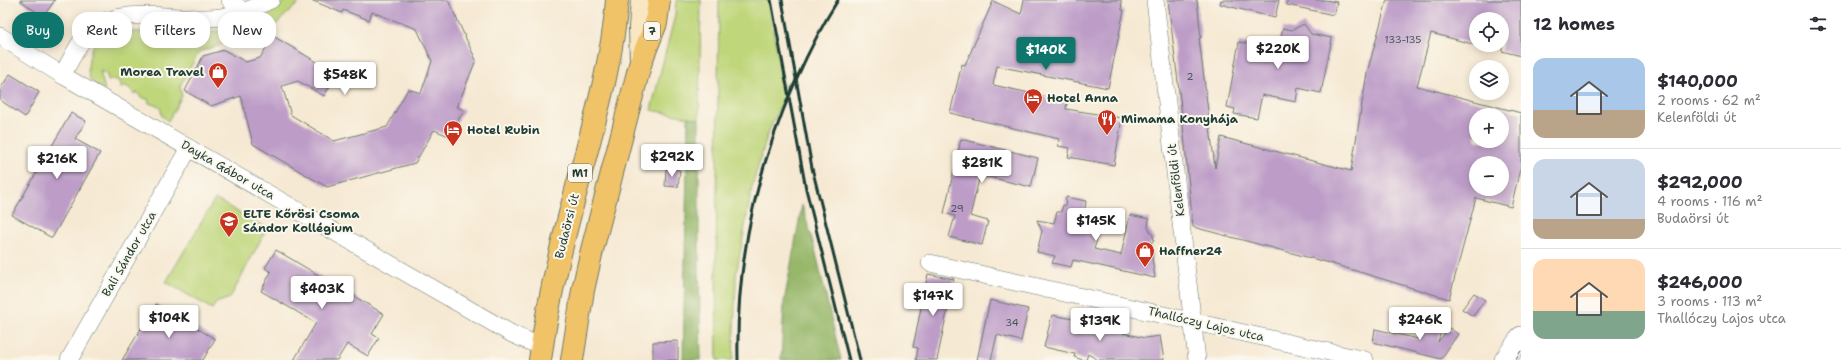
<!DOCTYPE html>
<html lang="en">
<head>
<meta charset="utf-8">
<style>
  body { margin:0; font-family:"Shantell Sans",sans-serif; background:#f7f7f7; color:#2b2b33; height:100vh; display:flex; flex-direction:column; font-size:15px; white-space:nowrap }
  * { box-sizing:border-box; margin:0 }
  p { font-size:13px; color:#7c7c81 }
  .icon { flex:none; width:22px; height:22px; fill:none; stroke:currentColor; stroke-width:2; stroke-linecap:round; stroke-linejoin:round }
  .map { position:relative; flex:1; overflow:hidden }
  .side { display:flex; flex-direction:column; background:#fff; width:320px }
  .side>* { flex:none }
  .guide { position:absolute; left:12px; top:12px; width:380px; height:36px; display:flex; gap:8px }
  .tools { position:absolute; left:1469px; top:12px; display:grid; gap:8px }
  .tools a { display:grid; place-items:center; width:40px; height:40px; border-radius:50%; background:#fff; box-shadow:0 2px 10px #0003; font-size:20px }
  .price { position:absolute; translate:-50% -34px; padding:0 9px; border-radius:4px; background:#fff; color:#222; font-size:13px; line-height:26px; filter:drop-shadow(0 1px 2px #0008) }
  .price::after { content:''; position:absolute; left:50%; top:24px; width:12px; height:9px; margin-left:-6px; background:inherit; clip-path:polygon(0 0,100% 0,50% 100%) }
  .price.active { background:#0f766e; color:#fff }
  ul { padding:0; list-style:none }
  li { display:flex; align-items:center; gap:12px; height:100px; padding:0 12px }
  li+li { border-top:1px solid #e1e1e2 }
  li span { display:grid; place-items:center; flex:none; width:112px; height:80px; border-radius:12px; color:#555 }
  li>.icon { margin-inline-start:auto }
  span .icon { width:48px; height:48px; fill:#fffc; stroke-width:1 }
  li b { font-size:17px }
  h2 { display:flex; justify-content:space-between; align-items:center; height:48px; padding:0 12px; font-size:17px }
  .pill { padding:0 14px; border-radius:16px; background:#fff; box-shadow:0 2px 10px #0003; font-size:14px; line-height:36px }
  .pill.active { background:#0f766e; color:#fff }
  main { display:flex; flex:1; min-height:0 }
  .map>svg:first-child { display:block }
  .green { fill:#bfd67a; stroke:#6f8a57 }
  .forest { fill:#97b76a; stroke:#5b7a4f }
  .building { fill:#bd9dc8; fill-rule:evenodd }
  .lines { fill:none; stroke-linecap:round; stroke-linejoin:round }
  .minor-casing { stroke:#6a796c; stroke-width:18 }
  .tertiary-casing { stroke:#6a796c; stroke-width:22 }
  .secondary-casing { stroke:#6a796c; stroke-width:24 }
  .primary-casing { stroke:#6a796c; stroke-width:24 }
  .minor { stroke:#fff; stroke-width:17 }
  .tertiary { stroke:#fff; stroke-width:21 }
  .secondary { stroke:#f9e7c3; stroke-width:22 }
  .primary { stroke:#f1c369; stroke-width:22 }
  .tram { stroke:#1f3d34; stroke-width:1 }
  .rail { stroke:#1f3d34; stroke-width:3 }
  .labels { text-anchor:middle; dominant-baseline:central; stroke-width:4; stroke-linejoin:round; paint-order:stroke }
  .number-label { font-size:10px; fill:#465559 }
  .shield { fill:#fbf7ec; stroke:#61756b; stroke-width:1 }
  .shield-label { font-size:11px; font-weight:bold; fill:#1f3d34 }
  .poi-label { font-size:12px; font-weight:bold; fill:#1f3d34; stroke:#fbf7ec; text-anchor:start }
  .street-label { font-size:12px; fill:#1f3d34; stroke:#fbf7ec }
</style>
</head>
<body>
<main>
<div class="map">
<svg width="1521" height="360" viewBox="0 0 1521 360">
  <rect width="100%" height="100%" fill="#fbf7ec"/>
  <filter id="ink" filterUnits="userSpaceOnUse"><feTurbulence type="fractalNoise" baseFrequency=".025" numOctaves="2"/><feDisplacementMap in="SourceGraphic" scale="8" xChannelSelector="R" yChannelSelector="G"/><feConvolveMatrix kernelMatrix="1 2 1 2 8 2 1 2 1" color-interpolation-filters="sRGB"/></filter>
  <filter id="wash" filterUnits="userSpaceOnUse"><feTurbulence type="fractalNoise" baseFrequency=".012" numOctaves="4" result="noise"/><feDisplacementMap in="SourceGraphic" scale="16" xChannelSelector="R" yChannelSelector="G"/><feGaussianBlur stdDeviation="0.9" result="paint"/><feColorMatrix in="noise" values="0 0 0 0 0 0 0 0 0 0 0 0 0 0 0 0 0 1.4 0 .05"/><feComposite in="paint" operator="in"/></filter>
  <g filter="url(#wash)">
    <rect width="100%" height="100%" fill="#f6e9d3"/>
    <g class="green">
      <path d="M287,0H302L273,27L199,52L180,86L182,96L168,121L162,116L160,107L149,103L148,99L141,98L138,93L133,94L132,90L126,86L121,88L120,83L115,79L108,81L107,75L100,71L105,90C100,87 92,84 90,79C84,66 93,39 104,31C108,29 112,28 116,26L119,29L118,32L229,31C246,16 268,14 287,0Z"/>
      <polygon points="676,0 701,0 699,119 651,110 675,15"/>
      <polygon points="719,0 768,0 785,96 768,133 752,187 736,276 733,360 717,360 716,272"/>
      <polygon points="215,199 267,228 230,298 216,303 212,309 166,282"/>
    </g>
    <g class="forest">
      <polygon points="688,117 699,119 699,271 701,360 683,360"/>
      <polygon points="802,205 815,249 841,360 781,360 784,302"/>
    </g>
    <g id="blocks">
      <g class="building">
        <polygon points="20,0 55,0 43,17"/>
        <polygon points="311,0 448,0 476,60 457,107 464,110 449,136 434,130 415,163 327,187 253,144 241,96 211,106 185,91 203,56 224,50 246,62 260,58 273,36 337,74 324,96 298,81 282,86 291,115 334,141 387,127 408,89 421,93 432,61 417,29 372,12 369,20 343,10 342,13"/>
        <polygon points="1024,0 1121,0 1122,10 1124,10 1108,88 997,66 993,85 1057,99 1067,103 1066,109 1122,118 1114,165 1068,157 1070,148 1058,146 1059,139 950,113 962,64 965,65 993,1 1021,14"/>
        <path d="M1168,0H1197L1201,38H1199L1215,168L1221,137L1351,171L1367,73L1387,0H1521V56L1502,51V19H1476V45L1431,33L1417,86L1521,113V165L1511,207L1476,198L1449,299L1326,262L1193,227L1182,115ZM1476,115H1502V141H1476ZM1476,163H1502V189H1476Z"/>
        <polygon points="1221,0 1279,0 1275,18 1220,4"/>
        <polygon points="1287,0 1325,0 1337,2 1334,15 1287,5"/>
        <polygon points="1304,24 1311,34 1332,38 1321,93 1298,88 1296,102 1262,95 1257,118 1234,114 1235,109 1227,107 1239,42 1278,49 1283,28 1292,30"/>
        <polygon points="10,74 39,92 25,117 0,100 0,89"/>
        <polygon points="71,113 86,121 75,139 100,153 52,238 12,215"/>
        <polygon points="961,139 1038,158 1031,187 980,175 970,216 988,221 982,245 949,237 955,216 944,213"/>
        <polygon points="666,169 680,170 678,187 665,186"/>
        <polygon points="1066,197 1086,201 1082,229 1099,233 1094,249 1121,255 1130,215 1149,219 1148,227 1153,236 1154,240 1150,244 1155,278 1073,260 1071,267 1052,263 1055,256 1037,252 1042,231 1037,220 1054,223 1057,212 1061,212 1063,205 1065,206"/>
        <polygon points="276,250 384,314 372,334 379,338 368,356 347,344 337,360 294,360 316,323 261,291 271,272 265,268"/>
        <polygon points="928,274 954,279 937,360 916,360 918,348 913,347"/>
        <polygon points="1474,293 1485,300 1473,316 1462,309"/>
        <polygon points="990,300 1028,309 1021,341 997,335 991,360 977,360"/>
        <polygon points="156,304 215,339 203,360 122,360"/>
        <polygon points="1052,315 1124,329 1123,333 1145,338 1160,336 1164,360 1098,360 1088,354 1086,360 1083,360 1074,357 1075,354 1044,347"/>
        <polygon points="1434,318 1443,324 1438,342 1449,328 1458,334 1441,359 1373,342 1375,329 1418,339"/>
        <polygon points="678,341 678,360 653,360 653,342"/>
      </g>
    </g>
  </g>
  <g filter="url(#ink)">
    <use href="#blocks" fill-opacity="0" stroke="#6a796c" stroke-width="1"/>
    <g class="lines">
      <g class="minor-casing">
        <g id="minor">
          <polyline points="230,0 244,12"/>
          <polyline points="1155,0 1197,360"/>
          <polyline points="0,36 62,75 512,334 542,347"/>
          <path d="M62,75C71,61 79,40 92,29C127,3 181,23 221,17C239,15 255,7 271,0"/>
          <polyline points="930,263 1365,360"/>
          <polyline points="69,360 189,148"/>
        </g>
      </g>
      <g class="tertiary-casing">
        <polyline id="tertiary" points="1505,360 1521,337"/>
      </g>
      <g class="secondary-casing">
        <polyline id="secondary" points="641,61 640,28 642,0"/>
      </g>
      <g class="primary-casing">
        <g id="primary">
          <path d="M540,360C549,292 566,227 584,161C598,108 613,55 617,0"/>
          <polyline points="572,360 583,290 592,250 641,61 656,23 659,0"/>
        </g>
      </g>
      <use href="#minor" class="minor"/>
      <use href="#tertiary" class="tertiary"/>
      <use href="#secondary" class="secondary"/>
      <use href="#primary" class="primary"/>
      <polyline class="tram" points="1515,360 1521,351"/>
      <g class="rail">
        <polyline points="771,0 806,189 849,360"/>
        <polyline points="782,0 812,168 860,360"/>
        <path d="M738,360C736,263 756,169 796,80C808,53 822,25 838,0"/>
      </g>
    </g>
  </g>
  <defs>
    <g id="shop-pin" transform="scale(1)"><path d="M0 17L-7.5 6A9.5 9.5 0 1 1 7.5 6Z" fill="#c8321e" stroke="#fbf7ec"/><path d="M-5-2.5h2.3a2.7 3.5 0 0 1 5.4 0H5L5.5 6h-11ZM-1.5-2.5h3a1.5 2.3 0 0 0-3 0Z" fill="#fff"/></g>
    <g id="hotel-pin" transform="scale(1)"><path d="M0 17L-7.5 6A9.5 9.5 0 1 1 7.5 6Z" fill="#c8321e" stroke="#fbf7ec"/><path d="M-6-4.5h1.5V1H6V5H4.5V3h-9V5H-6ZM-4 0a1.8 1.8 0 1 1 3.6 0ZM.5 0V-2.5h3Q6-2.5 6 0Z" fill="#fff"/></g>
    <g id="restaurant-pin" transform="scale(1)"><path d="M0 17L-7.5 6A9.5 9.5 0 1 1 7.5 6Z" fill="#c8321e" stroke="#fbf7ec"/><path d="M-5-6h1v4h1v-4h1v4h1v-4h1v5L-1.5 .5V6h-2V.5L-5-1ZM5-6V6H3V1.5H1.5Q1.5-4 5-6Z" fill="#fff"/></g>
    <g id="university-pin" transform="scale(1)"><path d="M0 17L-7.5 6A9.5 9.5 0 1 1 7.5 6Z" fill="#c8321e" stroke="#fbf7ec"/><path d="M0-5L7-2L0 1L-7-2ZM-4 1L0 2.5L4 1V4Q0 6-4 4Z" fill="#fff"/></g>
  </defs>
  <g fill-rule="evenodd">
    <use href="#shop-pin" x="218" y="72"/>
    <use href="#hotel-pin" x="1033" y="98"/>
    <use href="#restaurant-pin" x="1107" y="119"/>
    <use href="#hotel-pin" x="453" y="130"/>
    <use href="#university-pin" x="229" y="221"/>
    <use href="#shop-pin" x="1145" y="251"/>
  </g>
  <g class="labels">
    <g class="number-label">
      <text x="1403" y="39">133-135</text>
      <text x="1190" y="76">2</text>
      <text x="957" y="208">29</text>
      <text x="1012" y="322">34</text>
    </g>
    <g class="shield">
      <rect x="644" y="22" width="16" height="18" rx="3"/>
      <rect x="568" y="164" width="24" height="18" rx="3"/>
    </g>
    <g class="shield-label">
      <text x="652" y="31">7</text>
      <text x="580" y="173">M1</text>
    </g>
    <g class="poi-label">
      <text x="204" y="72" text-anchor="end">Morea Travel</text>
      <text x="1047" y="98">Hotel Anna</text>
      <text x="1121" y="119">Mimama Konyhája</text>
      <text x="467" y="130">Hotel Rubin</text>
      <text x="243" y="214">ELTE Kőrösi Csoma<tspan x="243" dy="14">Sándor Kollégium</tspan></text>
      <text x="1159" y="251">Haffner24</text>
    </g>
    <g class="street-label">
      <text transform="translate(228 170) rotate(30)">Dayka Gábor utca</text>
      <text transform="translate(1176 180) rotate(-97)">Kelenföldi út</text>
      <text transform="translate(567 226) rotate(-76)">Budaörsi út</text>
      <text transform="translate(129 254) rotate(-60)">Bali Sándor utca</text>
      <text transform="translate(1206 324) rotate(13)">Thallóczy Lajos utca</text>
    </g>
  </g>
</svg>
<div class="tools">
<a><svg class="icon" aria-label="locate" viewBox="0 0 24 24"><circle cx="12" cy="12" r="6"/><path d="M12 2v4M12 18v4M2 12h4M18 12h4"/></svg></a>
<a><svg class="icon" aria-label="layers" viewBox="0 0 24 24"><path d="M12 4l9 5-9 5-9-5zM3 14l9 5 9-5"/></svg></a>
<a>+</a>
<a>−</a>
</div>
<b class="price" style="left:1278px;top:70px">$220K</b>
<b class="price active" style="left:1046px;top:71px">$140K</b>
<b class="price" style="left:345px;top:96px">$548K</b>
<b class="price" style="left:672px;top:178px">$292K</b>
<b class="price" style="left:57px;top:180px">$216K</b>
<b class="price" style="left:982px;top:184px">$281K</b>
<b class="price" style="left:1096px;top:242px">$145K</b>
<b class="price" style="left:322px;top:310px">$403K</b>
<b class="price" style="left:933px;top:317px">$147K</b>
<b class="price" style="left:169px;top:339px">$104K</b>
<b class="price" style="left:1420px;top:341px">$246K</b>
<b class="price" style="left:1100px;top:342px">$139K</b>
<div class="guide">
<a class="pill active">Buy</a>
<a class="pill">Rent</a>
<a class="pill">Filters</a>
<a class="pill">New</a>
</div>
</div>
<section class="side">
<h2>12 homes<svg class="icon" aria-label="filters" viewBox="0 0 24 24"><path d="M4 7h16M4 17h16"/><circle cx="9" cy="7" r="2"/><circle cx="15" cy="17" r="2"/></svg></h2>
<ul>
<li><span style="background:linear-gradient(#a9c7e8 65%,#b9a48a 0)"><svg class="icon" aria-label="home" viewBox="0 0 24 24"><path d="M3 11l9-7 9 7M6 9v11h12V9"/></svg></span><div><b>$140,000</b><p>2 rooms · 62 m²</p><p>Kelenföldi út</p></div></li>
<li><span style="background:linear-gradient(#c9d6e8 75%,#b9a48a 0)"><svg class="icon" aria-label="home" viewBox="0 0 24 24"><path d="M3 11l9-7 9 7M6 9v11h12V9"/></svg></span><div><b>$292,000</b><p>4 rooms · 116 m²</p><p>Budaörsi út</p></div></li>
<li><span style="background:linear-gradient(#ffd9b3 65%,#7fa58c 0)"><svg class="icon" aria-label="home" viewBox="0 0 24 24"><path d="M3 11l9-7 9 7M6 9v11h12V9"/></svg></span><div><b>$246,000</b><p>3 rooms · 113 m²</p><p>Thallóczy Lajos utca</p></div></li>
</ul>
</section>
</main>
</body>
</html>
